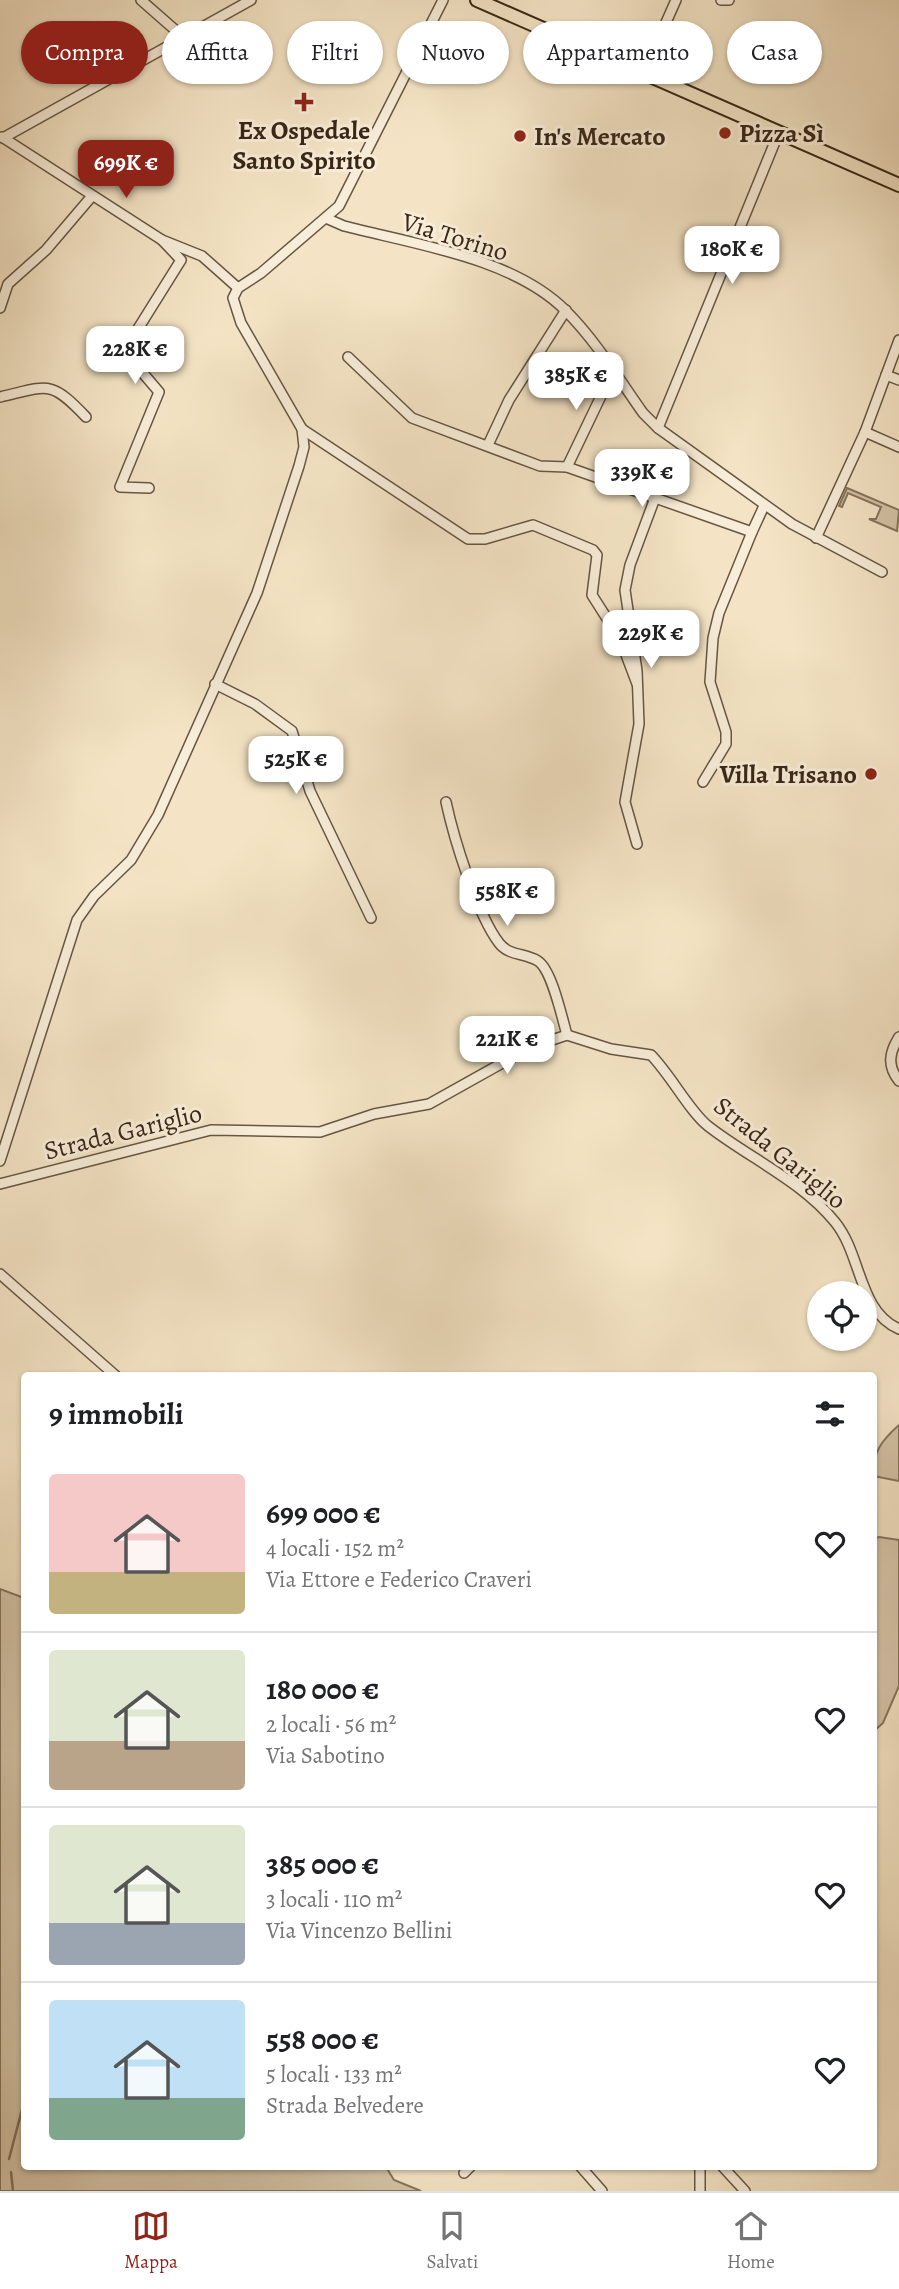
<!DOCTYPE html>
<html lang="it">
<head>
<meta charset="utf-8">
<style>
  body { margin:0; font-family:Alegreya,serif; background:#f6f6f6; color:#202124; height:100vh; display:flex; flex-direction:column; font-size:26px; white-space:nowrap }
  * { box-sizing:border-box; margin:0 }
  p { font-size:23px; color:#757577 }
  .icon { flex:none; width:38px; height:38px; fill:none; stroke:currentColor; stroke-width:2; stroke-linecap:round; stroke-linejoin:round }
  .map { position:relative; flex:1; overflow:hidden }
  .side { position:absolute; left:21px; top:1372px; width:856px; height:798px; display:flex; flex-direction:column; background:#fff; border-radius:7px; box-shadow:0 2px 5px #0004 }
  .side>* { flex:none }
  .hud { position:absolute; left:21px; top:21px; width:858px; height:63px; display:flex; gap:14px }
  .buttons { position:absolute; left:807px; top:1281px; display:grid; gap:14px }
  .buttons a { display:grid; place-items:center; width:70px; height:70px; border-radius:50%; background:#fff; box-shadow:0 2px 5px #0004; font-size:35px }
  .price { position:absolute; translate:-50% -60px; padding:0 16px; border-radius:14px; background:#fff; color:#222; font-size:23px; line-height:46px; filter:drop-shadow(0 2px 4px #0008) }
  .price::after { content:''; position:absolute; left:50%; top:42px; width:21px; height:16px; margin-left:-10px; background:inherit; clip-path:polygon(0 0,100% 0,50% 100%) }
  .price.on { background:#8f2418; color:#fff }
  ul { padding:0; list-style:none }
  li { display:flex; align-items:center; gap:21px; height:175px; padding:0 28px }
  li+li { border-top:2px solid #e0e0e0 }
  li span { display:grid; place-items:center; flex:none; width:196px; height:140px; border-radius:7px; color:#555 }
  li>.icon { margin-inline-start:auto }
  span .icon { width:84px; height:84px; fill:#fffc; stroke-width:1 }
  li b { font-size:30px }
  h2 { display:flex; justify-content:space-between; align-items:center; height:84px; padding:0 28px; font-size:30px }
  .pill { padding:0 24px; border-radius:32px; background:#fff; box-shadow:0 2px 5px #0004; font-size:24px; line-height:63px }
  .pill.on { background:#8f2418; color:#fff }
  .menu { display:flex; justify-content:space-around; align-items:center; height:98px; border-top:2px solid #e0e0e0; background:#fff; font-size:19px; color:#757577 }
  .menu a { display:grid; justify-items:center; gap:4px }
  .menu .on { color:#8f2418 }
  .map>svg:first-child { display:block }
  .green { fill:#d4c4a7; stroke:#86755e; stroke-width:2 }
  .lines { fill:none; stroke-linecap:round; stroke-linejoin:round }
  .stream { stroke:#82715c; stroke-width:2.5 }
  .minor-casing { stroke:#675642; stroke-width:12 }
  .major-casing { stroke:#382616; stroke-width:16 }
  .minor { stroke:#f8edd9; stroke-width:9 }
  .major { stroke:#f4e4c5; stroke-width:12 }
  .poi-dot { fill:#8f2418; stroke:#f8edd9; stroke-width:2.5 }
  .labels { text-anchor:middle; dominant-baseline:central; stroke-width:6; stroke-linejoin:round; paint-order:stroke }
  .poi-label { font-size:26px; font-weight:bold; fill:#382616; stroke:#f8edd9; text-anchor:start }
  .street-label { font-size:26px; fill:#382616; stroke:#f8edd9 }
</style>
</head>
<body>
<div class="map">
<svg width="899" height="2191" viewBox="0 0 899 2191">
  <rect width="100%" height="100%" fill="#f4e4c5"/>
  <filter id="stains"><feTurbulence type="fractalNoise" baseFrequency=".00286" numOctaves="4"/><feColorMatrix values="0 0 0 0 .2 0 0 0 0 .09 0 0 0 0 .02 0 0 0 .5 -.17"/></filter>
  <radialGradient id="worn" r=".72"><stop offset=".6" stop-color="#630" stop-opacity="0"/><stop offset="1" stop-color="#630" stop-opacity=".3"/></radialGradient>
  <g class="green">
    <polygon points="847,488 899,510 897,531 869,519 876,519 881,507 848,493 842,507 839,506"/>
    <path d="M899,1425V1481L873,1476C873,1452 881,1441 899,1425Z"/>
    <polygon points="879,1537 899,1540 899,1686 883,1723 873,1732 873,1539"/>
    <polygon points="0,1589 24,1598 24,2166 386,2167 394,2180 421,2191 0,2191"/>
  </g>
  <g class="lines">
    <g class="stream">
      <polyline points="9,2159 24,2102"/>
      <polyline points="11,2172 13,2191"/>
    </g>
    <g class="minor-casing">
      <g id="minor">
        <polyline points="141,0 182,36"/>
        <polyline points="721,0 729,0"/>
        <polyline points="644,72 676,0"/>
        <polyline points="2,137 162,240 202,256 238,288"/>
        <polyline points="3,138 251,0"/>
        <path d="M328,219L344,226C414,244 514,258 566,311C596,341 619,379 643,413L658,428L792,524L882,572"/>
        <polyline points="238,288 261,273 339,206 443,0"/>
        <polyline points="0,308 8,284 46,250 92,196"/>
        <polyline points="348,357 412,418 540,466 567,467 752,532 719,613 713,638 710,682 726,732 726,744 703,782"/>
        <polyline points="886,375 899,380"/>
        <path d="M0,397C48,386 50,379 86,417"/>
        <polyline points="658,428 779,132"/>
        <polyline points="302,429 468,539 485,539 533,525 593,550 597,555 592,595 620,639 637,684"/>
        <polyline points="865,432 899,447"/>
        <polyline points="488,445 509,400 566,310"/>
        <polyline points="567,467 613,371"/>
        <polyline points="149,488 120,487 159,392 130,358 126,348 181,260 162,240"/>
        <polyline points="752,532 764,506"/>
        <polyline points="816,538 865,432 899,340"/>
        <polyline points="215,684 255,704 292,731 310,791 371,918"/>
        <path d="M446,802C454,839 477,914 499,943C509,956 525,953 538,961C552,970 562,1018 567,1035"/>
        <polyline points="637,844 625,802 639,724 637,671 625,590 630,565 655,498"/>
        <path d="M899,1037C889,1053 887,1066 899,1081"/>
        <polyline points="0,1161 77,920 94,896 131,860 158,815 257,593 299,466 304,447 302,429 241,323 233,298 238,288"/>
        <path d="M0,1184L211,1130L320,1132L374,1114L429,1104L531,1047L567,1035L611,1049L651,1055C670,1074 690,1112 708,1126C749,1158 802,1181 835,1222C862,1255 858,1311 899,1329"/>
        <polyline points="0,1274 116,1376"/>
        <polyline points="580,2166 602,2191"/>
        <polyline points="700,2166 700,2191"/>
        <polyline points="722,2166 745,2191"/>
        <polyline points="464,2173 471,2166"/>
      </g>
    </g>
    <g class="major-casing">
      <polyline id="major" points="477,0 899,185"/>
    </g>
    <use href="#minor" class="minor"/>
    <use href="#major" class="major"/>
  </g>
  <g class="poi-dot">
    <path d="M300.5 91.5h7v7h7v7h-7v7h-7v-7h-7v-7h7z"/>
    <circle cx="725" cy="133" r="7"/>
    <circle cx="520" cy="136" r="7"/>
    <circle cx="871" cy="774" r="7"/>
  </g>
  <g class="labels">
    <g class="poi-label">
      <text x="304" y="130" text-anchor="middle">Ex Ospedale<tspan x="304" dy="30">Santo Spirito</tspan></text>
      <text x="739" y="133">Pizza Sì</text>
      <text x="534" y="136">In's Mercato</text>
      <text x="857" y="774" text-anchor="end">Villa Trisano</text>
    </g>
    <g class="street-label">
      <text transform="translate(455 237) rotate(17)">Via Torino</text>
      <text transform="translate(123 1132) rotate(-14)">Strada Gariglio</text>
      <text transform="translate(780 1153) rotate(39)">Strada Gariglio</text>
    </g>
  </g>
  <rect width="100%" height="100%" filter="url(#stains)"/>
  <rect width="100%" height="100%" fill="url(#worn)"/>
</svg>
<div class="buttons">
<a><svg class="icon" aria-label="locate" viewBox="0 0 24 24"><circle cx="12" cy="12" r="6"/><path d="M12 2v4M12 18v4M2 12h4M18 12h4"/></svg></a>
</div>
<b class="price on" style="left:126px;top:200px">699K €</b>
<b class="price" style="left:732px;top:286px">180K €</b>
<b class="price" style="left:135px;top:386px">228K €</b>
<b class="price" style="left:576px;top:412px">385K €</b>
<b class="price" style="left:642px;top:509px">339K €</b>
<b class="price" style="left:651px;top:670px">229K €</b>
<b class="price" style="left:296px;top:796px">525K €</b>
<b class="price" style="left:507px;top:928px">558K €</b>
<b class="price" style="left:507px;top:1076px">221K €</b>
<div class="hud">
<a class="pill on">Compra</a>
<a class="pill">Affitta</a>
<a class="pill">Filtri</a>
<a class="pill">Nuovo</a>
<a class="pill">Appartamento</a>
<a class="pill">Casa</a>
</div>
<section class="side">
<h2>9 immobili<svg class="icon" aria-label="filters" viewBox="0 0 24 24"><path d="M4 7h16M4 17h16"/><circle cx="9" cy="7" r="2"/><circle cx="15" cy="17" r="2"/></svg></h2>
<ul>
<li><span style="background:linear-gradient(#f6c9c9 70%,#c2b280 0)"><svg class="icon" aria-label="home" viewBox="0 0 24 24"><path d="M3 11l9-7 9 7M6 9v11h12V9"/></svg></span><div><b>699 000 €</b><p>4 locali · 152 m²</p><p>Via Ettore e Federico Craveri</p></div><svg class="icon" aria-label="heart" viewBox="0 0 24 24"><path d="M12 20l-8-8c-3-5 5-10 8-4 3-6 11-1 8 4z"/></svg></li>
<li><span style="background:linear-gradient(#dfe7d0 65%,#b9a48a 0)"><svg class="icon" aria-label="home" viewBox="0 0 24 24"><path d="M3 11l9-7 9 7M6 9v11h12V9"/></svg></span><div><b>180 000 €</b><p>2 locali · 56 m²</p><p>Via Sabotino</p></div><svg class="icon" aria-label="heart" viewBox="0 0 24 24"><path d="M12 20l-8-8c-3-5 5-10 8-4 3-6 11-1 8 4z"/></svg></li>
<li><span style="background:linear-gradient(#dfe7d0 70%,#9aa5b1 0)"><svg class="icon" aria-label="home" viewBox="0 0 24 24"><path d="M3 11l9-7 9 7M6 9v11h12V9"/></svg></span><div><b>385 000 €</b><p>3 locali · 110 m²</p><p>Via Vincenzo Bellini</p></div><svg class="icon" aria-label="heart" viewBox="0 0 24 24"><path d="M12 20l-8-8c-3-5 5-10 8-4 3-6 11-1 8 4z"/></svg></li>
<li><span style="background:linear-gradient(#bfe0f5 70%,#7fa58c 0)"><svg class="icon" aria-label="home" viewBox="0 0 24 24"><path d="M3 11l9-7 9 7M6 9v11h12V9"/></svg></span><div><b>558 000 €</b><p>5 locali · 133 m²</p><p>Strada Belvedere</p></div><svg class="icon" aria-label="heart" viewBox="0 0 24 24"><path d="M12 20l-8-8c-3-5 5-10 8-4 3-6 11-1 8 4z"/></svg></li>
</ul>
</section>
</div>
<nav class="menu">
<a class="on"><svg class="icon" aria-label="map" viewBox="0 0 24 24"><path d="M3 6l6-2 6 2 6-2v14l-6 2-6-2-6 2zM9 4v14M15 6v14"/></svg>Mappa</a>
<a><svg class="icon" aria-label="saved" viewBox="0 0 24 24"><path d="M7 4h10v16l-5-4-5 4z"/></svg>Salvati</a>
<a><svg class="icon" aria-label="home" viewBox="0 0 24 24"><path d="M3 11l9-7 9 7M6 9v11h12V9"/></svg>Home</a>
</nav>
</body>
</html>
